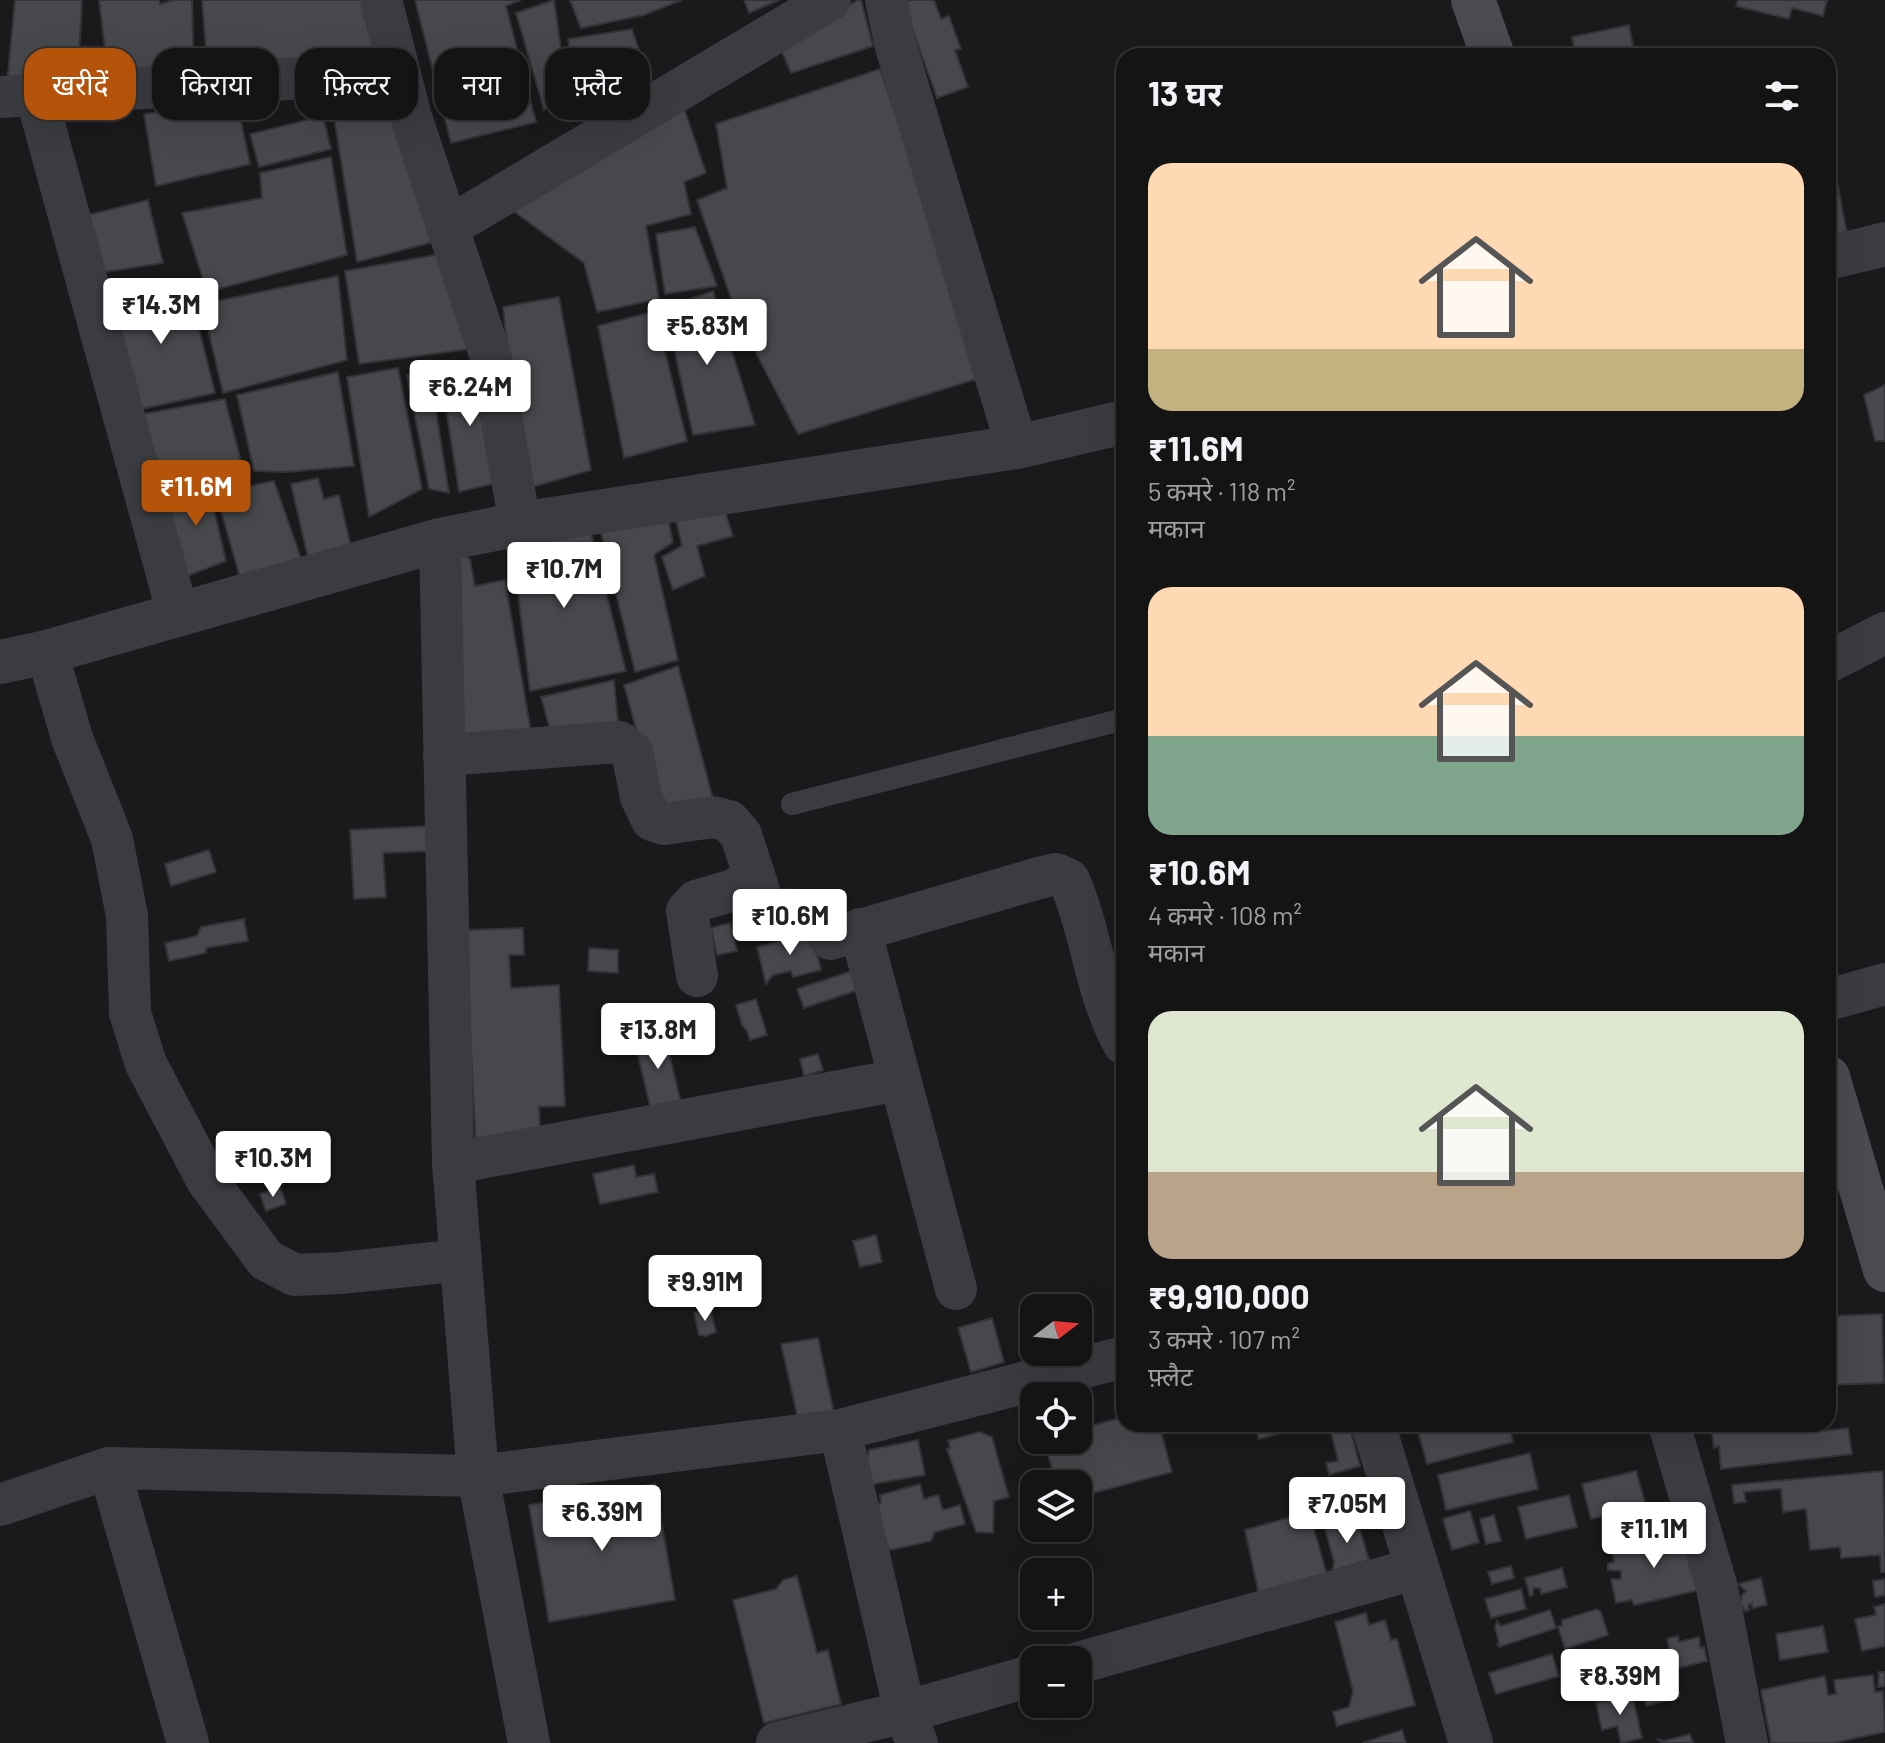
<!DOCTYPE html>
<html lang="hi">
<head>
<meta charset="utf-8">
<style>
  body { margin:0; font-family:Barlow,"Noto Sans Devanagari",sans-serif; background:#212122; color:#f1f3f6; height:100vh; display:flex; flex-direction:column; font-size:30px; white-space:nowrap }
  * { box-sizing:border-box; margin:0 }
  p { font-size:26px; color:#9d9ea0 }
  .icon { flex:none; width:44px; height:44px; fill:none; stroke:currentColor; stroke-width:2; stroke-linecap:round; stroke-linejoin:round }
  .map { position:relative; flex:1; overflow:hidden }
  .sheet { position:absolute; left:1116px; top:48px; width:720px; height:1384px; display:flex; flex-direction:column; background:#141415; border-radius:24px; box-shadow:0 8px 32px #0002,0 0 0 2px #333334 }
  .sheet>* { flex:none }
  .guide { position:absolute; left:24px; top:48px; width:760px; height:72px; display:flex; gap:16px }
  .needle { width:52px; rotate:74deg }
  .fabs { position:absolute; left:1020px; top:1294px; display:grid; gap:16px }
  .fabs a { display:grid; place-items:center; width:72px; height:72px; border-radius:16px; background:#141415; box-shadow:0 8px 32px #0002,0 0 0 2px #333334; font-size:40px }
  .price { position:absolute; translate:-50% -68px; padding:0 18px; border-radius:8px; background:#fff; color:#222; font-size:26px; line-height:52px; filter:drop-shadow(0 2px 4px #0008) }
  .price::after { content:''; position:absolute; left:50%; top:48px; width:24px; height:18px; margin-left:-12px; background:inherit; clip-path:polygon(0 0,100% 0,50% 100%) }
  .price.current { background:#b45309; color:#fff }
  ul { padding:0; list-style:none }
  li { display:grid; align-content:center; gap:16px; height:424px; padding:0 32px }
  li span { display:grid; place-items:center; height:248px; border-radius:24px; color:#555 }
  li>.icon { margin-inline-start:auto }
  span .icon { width:144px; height:144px; fill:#fffc; stroke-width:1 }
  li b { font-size:34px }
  h2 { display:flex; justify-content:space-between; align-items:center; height:96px; padding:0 32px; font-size:34px }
  .tag { padding:0 28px; border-radius:24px; background:#141415; box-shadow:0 8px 32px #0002,0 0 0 2px #333334; font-size:28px; line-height:72px }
  .tag.current { background:#b45309; color:#fff }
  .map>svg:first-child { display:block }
  .building { fill:#47484c; stroke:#343438; stroke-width:2 }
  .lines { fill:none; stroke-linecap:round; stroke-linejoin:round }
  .service { stroke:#3b3c41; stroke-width:22 }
  .minor { stroke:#3b3c41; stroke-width:42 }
  .tertiary { stroke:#3b3c41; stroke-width:44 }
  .secondary { stroke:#494b51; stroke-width:44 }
</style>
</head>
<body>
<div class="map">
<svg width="1885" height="1743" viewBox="0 0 1885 1743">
  <rect width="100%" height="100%" fill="#1a1a1c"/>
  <g class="building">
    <polygon points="15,0 82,0 78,74 7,83"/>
    <polygon points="99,0 159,0 160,4 174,0 192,0 194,70 108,75"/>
    <polygon points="202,0 367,0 380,55 208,74"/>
    <polygon points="415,0 521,0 506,6 536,122 451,143"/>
    <polygon points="554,0 566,83 544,110 516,13"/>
    <polygon points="570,0 682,0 644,15 581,28"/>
    <polygon points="744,0 779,0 749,13"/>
    <polygon points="858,0 861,0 873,46 791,73 780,47"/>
    <polygon points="902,0 934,0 941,19 949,16 961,49 955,50 968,87 937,98"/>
    <polygon points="1738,0 1827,0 1823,16 1792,8 1789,19 1736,6"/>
    <polygon points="1629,25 1635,56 1576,56 1572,37"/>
    <polygon points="632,29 642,60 577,96 568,39"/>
    <polygon points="880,69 986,376 798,434 753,347 767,343 748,326 733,304 697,200 727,188 716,124"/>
    <polygon points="237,102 250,164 156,186 144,114"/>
    <polygon points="684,108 706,173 684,182 691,214 646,226 659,299 597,312 584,263 505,205"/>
    <polygon points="403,109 441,240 357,262 334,117"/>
    <polygon points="323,116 331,149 259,167 250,134"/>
    <polygon points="1828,134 1847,233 1828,237"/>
    <polygon points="331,157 347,255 207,292 182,213 262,198 260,173"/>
    <polygon points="148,200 163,263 105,272 84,216"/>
    <polygon points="695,227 717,286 665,294 656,234"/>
    <polygon points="446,253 470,349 359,364 345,271"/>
    <polygon points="338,276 347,360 223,393 202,304"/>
    <polygon points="189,288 215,393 137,410 105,292"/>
    <polygon points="713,291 755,425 693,435 665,308"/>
    <polygon points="559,297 591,470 522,490 503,307"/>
    <polygon points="655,311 687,441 624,458 598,326"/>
    <polygon points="478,363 503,481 459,492 440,370"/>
    <polygon points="398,368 422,489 369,517 347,377"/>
    <polygon points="338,372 354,466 286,472 254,471 237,395"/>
    <polygon points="430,373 449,493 429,489 407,375"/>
    <polygon points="1885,385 1885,441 1875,441 1864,395"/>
    <polygon points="225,399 243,469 162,482 143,414"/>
    <polygon points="318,478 324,499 339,495 352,551 309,562 291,484"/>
    <polygon points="207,480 226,561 187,576 166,495"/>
    <polygon points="274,481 301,558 240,578 216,493"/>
    <polygon points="722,502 733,536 697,546 705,576 673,590 662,557 682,546 674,512"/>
    <polygon points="667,514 673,542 654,555 678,660 635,672 600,528"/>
    <polygon points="590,529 626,671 530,691 511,537"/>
    <polygon points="450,548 470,559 475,586 505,580 531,732 461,742"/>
    <polygon points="678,666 713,799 659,813 624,685"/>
    <polygon points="614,680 619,731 552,737 541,697"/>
    <polygon points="427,826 428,851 383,853 386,897 354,899 350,830"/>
    <polygon points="209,850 216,872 171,886 165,864"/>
    <polygon points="244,919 248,941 206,948 206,953 169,961 165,943 197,936 201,927"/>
    <polygon points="730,923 737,951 717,955 711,928"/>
    <polygon points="523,928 524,955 509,955 511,988 559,985 565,1106 539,1107 541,1146 476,1149 465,930"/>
    <polygon points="812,933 821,970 793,977 791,971 773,975 766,984 757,947"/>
    <polygon points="589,948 618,950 618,973 588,971"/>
    <polygon points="858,969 864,988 804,1008 797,989"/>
    <polygon points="756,999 767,1035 750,1040 747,1031 742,1025 736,1005"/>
    <polygon points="661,1018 684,1116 654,1123 631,1026"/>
    <polygon points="818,1054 823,1070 804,1076 800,1059"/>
    <polygon points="634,1165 636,1177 654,1174 658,1192 600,1204 593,1174"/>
    <polygon points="280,1187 286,1204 266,1211 260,1194"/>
    <polygon points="876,1235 882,1262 860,1267 853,1241"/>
    <polygon points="710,1308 716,1332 706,1336 699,1335 694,1313"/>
    <polygon points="1882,1314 1884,1383 1828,1385 1828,1316"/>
    <polygon points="992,1318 1004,1362 971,1372 958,1328"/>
    <polygon points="818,1338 834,1413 799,1423 781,1344"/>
    <polygon points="1124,1417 1124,1424 1159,1424 1172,1472 1078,1497 1078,1484 1056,1484 1044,1440 1078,1440 1078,1429"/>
    <polygon points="1255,1424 1314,1424 1259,1439"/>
    <polygon points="1329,1424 1349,1424 1360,1466 1329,1475 1326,1463 1338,1461"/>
    <polygon points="1416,1424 1509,1424 1513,1442 1427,1464"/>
    <polygon points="1711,1424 1812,1424 1813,1432 1848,1428 1852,1454 1721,1469 1719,1446 1714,1448"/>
    <polygon points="979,1432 992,1437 1009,1497 994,1501 993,1533 976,1532 947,1449 950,1448 948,1441"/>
    <polygon points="918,1440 925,1475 873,1484 864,1472 869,1450"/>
    <polygon points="1530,1453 1538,1489 1446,1510 1438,1475"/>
    <polygon points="1636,1471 1646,1506 1591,1519 1582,1484"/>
    <polygon points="1883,1471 1885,1572 1881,1572 1880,1555 1841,1558 1840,1547 1810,1550 1806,1509 1783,1512 1781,1489 1744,1492 1746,1502 1734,1503 1732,1485"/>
    <polygon points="655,1484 675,1600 549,1622 529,1505"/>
    <polygon points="920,1484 924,1499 938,1495 943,1510 960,1505 965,1524 935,1532 931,1541 891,1550 885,1545 871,1505 881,1503 880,1495"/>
    <polygon points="1351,1487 1358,1512 1328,1520 1326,1514 1322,1512 1318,1496"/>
    <polygon points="1569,1495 1577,1527 1526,1539 1518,1507"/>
    <polygon points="1470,1511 1479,1542 1452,1550 1443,1519"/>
    <polygon points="1309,1512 1330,1585 1261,1604 1245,1530"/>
    <polygon points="1494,1515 1501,1541 1486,1544 1480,1519"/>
    <polygon points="1357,1520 1369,1560 1332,1571 1334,1562 1325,1529"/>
    <polygon points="1686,1532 1700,1590 1634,1605 1632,1600 1616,1603 1611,1579 1621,1579 1621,1571 1608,1570 1608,1564 1614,1562 1612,1549"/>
    <polygon points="1511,1566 1514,1578 1492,1584 1488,1572"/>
    <polygon points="1562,1568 1567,1587 1541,1594 1540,1588 1533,1588 1533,1595 1530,1596 1525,1578"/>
    <polygon points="797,1576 817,1653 828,1650 841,1704 764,1723 733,1600 776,1589 783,1580"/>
    <polygon points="1761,1578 1767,1605 1752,1608 1752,1603 1748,1606 1749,1610 1745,1611 1742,1605 1737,1606 1736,1603 1741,1601 1742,1595 1746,1591 1738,1584"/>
    <polygon points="1885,1579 1885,1595 1875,1597 1873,1581"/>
    <polygon points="1521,1589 1526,1609 1491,1618 1485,1599"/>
    <polygon points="1885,1604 1885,1646 1862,1651 1855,1619 1876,1615 1874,1607"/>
    <polygon points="1597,1609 1601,1612 1608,1635 1565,1649 1558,1626 1562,1626 1562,1620"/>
    <polygon points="1550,1610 1556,1628 1499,1647 1497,1644 1499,1643 1495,1627 1497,1621 1501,1626"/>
    <polygon points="1366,1613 1369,1625 1385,1620 1391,1640 1397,1639 1415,1705 1337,1726 1333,1712 1349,1707 1353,1691 1335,1622"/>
    <polygon points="1823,1626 1828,1652 1780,1660 1776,1634"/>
    <polygon points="1678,1636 1679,1642 1699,1637 1700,1648 1704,1647 1707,1661 1674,1669 1667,1639"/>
    <polygon points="1552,1654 1559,1676 1496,1694 1489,1673"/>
    <polygon points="1671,1661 1680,1697 1646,1706 1637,1670"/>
    <polygon points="1879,1672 1885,1672 1885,1686 1878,1687"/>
    <polygon points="1873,1675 1875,1692 1883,1691 1885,1732 1833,1743 1771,1743 1761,1690 1825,1676 1828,1695 1836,1694 1834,1680"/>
    <polygon points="1632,1694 1642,1738 1621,1743 1617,1726 1602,1730 1596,1703"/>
    <polygon points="1402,1730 1406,1743 1362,1743"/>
    <polygon points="1690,1734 1693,1743 1662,1743 1657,1739 1664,1741"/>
  </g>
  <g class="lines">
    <polyline class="service" points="792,804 1124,719"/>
    <g class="minor">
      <polyline points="381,0 411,117 490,354 520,524"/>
      <polyline points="886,0 896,47 1017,447"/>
      <polyline points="36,95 178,614"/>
      <polyline points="0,97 399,72"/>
      <polyline points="447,228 830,0"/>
      <polyline points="440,540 453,1163 478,1476 529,1743"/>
      <polyline points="47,652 72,738 112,839 127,916 130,1013 146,1064 207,1180 266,1260 295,1275 341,1273 461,1260"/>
      <polyline points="1828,662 1885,633"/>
      <path d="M444,755L619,742L632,752L641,797L652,820L664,824L713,817L729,821L741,835L765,909C800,910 812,904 830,939L1039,878L1056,874L1069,880C1092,932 1095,993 1124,1044"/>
      <polyline points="860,929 956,1289"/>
      <polyline points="697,976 687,911 696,901 734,890 754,876"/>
      <polyline points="1828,1000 1885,984"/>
      <polyline points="453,1163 899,1080"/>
      <polyline points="1669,1424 1717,1588 1747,1743"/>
      <polyline points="840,1430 905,1712 917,1743"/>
      <polyline points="109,1468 188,1743"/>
      <polyline points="0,1505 109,1468 478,1476 840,1430 1124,1357"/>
      <polyline points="1078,1663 1418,1568"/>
      <polyline points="777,1743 905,1712 1034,1675"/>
    </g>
    <g class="tertiary">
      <polyline points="1828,258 1885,244"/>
      <polyline points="0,662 47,652 440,540 520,524 1017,447 1124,422"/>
      <polyline points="1373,1424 1471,1743"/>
    </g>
    <g class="secondary">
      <polyline points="1473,0 1493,56"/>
      <polyline points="1828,1077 1885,1270"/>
    </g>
  </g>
</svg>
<div class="fabs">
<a><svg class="needle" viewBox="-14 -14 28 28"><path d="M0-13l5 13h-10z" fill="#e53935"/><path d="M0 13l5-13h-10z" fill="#9d9ea0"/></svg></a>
<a><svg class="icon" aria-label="locate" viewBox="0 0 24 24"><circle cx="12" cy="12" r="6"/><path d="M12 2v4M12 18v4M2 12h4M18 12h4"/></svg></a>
<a><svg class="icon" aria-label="layers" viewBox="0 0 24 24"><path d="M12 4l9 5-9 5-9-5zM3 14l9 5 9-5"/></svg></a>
<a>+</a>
<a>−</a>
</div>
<b class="price" style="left:161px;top:346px">₹14.3M</b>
<b class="price" style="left:707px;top:367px">₹5.83M</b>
<b class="price" style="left:470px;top:428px">₹6.24M</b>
<b class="price current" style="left:196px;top:528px">₹11.6M</b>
<b class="price" style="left:564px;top:610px">₹10.7M</b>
<b class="price" style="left:790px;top:957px">₹10.6M</b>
<b class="price" style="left:658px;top:1071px">₹13.8M</b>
<b class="price" style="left:273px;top:1199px">₹10.3M</b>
<b class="price" style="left:705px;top:1323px">₹9.91M</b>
<b class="price" style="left:1347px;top:1545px">₹7.05M</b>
<b class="price" style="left:602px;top:1553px">₹6.39M</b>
<b class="price" style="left:1654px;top:1570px">₹11.1M</b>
<b class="price" style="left:1620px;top:1717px">₹8.39M</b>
<div class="guide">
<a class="tag current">खरीदें</a>
<a class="tag">किराया</a>
<a class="tag">फ़िल्टर</a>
<a class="tag">नया</a>
<a class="tag">फ़्लैट</a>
</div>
<section class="sheet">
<h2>13 घर<svg class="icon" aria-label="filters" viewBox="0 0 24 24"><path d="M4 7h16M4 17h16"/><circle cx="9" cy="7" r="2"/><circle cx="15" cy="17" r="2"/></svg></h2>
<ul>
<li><span style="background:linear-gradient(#ffd9b3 75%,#c2b280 0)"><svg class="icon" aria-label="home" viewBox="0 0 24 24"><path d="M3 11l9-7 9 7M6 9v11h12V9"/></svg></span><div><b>₹11.6M</b><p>5 कमरे · 118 m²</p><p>मकान</p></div></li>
<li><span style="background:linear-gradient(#ffd9b3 60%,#7fa58c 0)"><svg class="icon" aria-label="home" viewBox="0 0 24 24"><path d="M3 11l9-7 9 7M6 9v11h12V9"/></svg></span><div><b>₹10.6M</b><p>4 कमरे · 108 m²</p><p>मकान</p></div></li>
<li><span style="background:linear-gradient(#dfe7d0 65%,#b9a48a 0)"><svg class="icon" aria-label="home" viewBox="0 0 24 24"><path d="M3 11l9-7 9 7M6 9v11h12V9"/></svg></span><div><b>₹9,910,000</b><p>3 कमरे · 107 m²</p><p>फ़्लैट</p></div></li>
</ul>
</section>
</div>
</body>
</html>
